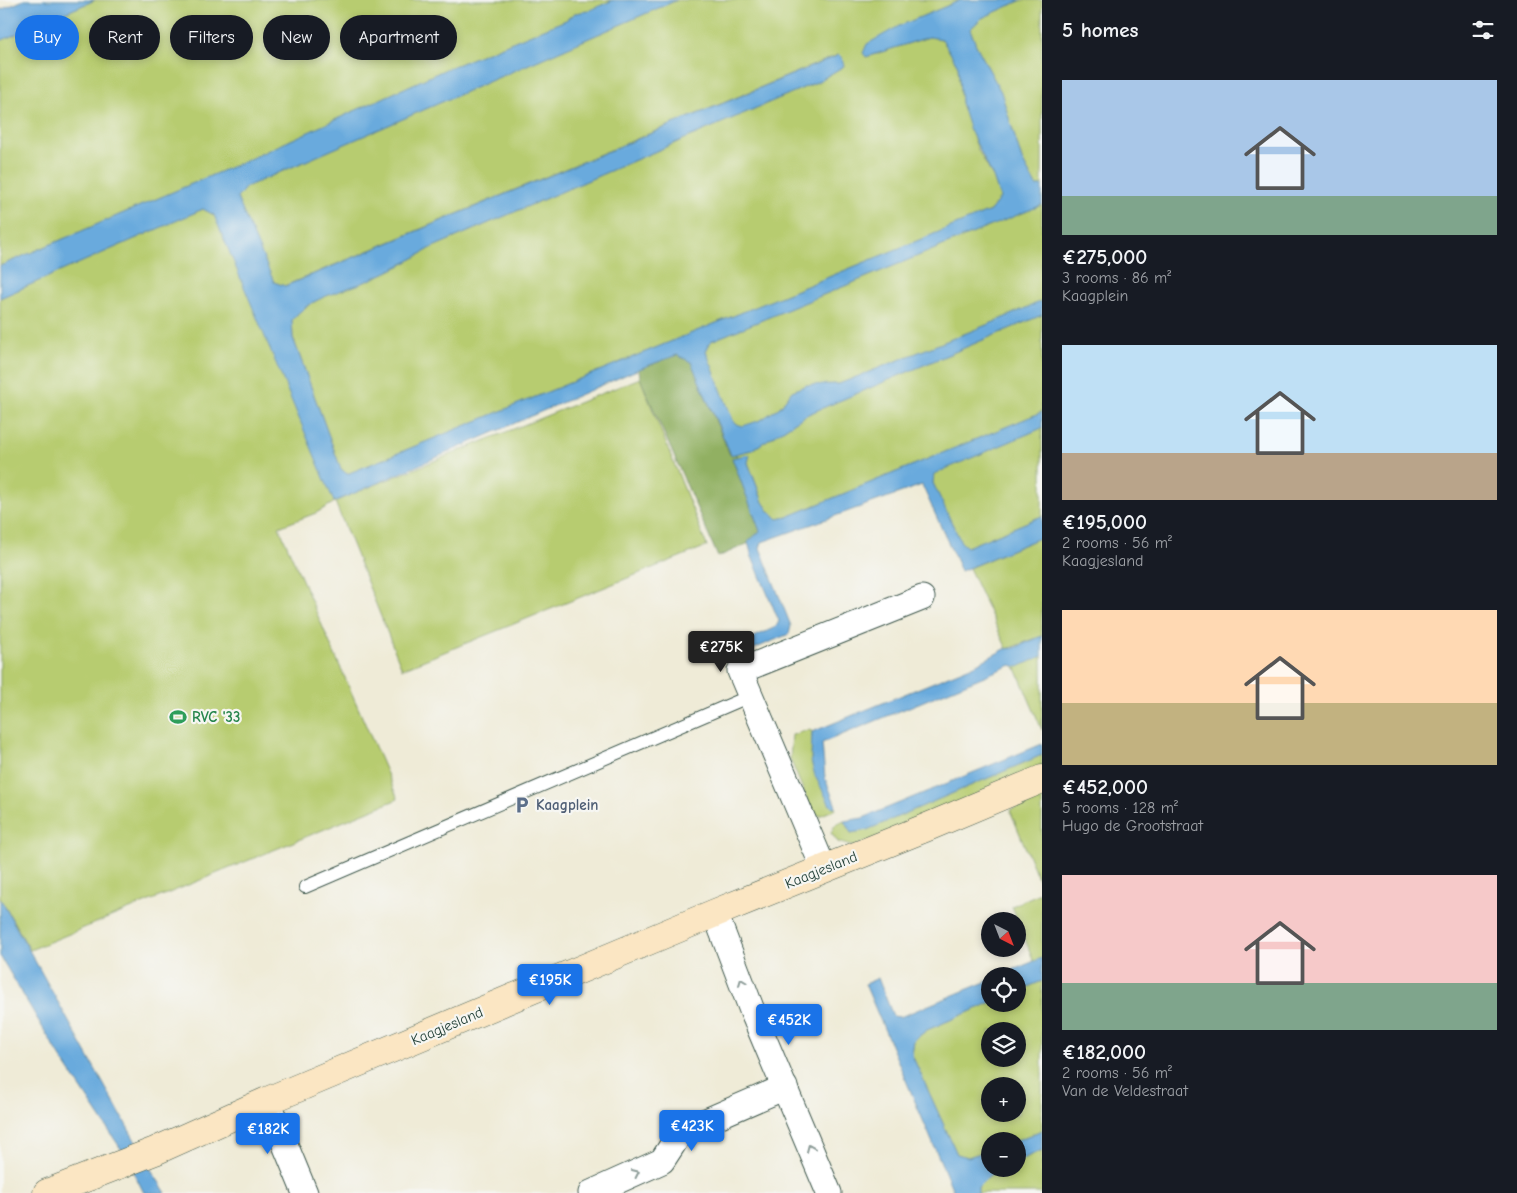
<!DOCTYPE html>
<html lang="en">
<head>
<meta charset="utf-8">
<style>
  body { margin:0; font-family:"Comic Neue",sans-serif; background:#20242c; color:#f1f3f6; height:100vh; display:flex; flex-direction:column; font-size:19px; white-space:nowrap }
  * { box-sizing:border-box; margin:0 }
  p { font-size:16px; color:#9ea1a6 }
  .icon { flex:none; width:28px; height:28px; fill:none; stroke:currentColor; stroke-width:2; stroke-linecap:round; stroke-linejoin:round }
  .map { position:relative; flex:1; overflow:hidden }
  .sheet { display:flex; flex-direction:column; background:#171b24; width:475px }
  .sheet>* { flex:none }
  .banner { position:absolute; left:15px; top:15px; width:475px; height:45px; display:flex; gap:10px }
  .needle { width:32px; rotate:138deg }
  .controls { position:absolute; left:981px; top:912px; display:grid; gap:10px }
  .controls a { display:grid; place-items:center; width:45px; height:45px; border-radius:50%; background:#171b24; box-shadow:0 2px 8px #0003; font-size:25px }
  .price { position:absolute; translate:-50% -42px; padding:0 11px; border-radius:5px; background:#1a73e8; color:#fff; font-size:16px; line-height:32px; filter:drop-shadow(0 1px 2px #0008) }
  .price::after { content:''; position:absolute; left:50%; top:30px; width:15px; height:11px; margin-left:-8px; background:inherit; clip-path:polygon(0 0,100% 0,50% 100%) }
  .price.current { background:#222; color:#fff }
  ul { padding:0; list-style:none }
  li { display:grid; align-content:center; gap:10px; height:265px; padding:0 20px }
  li span { display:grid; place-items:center; height:155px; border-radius:0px; color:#555 }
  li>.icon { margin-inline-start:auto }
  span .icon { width:90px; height:90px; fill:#fffc; stroke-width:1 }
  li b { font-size:21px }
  h2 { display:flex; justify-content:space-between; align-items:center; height:60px; padding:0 20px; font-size:21px }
  .chip { padding:0 18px; border-radius:22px; background:#171b24; box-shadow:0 2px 8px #0003; font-size:18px; line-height:45px }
  .chip.current { background:#1a73e8; color:#fff }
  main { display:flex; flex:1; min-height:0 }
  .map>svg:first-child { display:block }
  .green { fill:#b7cc70; stroke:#6b8452; fill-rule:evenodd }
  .forest { fill:#91b062; stroke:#58764b }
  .water { fill:#69aadd; stroke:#447488 }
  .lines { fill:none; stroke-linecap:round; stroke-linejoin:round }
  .lane-casing { stroke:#3e574c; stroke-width:14 }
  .street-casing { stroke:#3e574c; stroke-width:27 }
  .secondary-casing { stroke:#3e574c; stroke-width:29 }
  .lane { stroke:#fff; stroke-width:12 }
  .street { stroke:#fff; stroke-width:25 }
  .secondary { stroke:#fbe6c3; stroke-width:28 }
  .oneway { stroke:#8f9e9a }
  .labels { text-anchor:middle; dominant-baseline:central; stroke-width:4.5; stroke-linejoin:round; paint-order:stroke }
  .leisure-label { font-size:15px; font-weight:bold; fill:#27864d; stroke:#f6f6f2; text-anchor:start }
  .service-label { font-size:15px; font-weight:bold; fill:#4e5e75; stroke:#f6f6f2; text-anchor:start }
  .street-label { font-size:15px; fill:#1f3d34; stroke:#f6f6f2 }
</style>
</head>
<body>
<main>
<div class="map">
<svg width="1042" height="1193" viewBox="0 0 1042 1193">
  <rect width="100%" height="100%" fill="#f6f6f2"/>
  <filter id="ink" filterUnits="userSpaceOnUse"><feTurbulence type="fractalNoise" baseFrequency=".02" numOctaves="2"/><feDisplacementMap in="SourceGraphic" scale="10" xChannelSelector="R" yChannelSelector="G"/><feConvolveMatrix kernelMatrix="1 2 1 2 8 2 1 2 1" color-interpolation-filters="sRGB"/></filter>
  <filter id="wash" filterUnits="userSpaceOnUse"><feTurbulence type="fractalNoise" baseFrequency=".0096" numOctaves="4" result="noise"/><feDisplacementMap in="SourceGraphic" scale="20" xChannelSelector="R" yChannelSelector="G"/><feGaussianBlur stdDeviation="1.12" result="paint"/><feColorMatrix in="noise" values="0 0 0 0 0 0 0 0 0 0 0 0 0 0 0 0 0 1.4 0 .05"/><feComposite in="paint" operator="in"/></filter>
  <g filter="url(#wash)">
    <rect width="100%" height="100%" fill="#efebd7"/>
    <g class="green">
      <polygon points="95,0 613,0 588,11 575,13 566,20 444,70 245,161 0,266 0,41"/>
      <path d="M677,0H961L899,26L866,57L929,37L942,39L958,66L961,103L978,150L993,177L1000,198L990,211L347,474L341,469L293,337L292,320C310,297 341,292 367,281C390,271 412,260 433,247L817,82L844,66L842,59L838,55L284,286L274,282L237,198L246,187Z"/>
      <polygon points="1022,0 1042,0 1042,186 1036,186 1022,160 1001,92 976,45 970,29 982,18"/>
      <polygon points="1042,205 1042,301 994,322 839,384 807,385 792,391 780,407 761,420 743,427 734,423 706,351 711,341"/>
      <polygon points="203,209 214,215 335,501 640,378 707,546 402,669 335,502 316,513 279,527 398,799 30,950 0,898 0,298"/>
      <polygon points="1042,315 1042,412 787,517 778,519 769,511 763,502 748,462 750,454 737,457 736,454 752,450 806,415"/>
      <polygon points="1042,428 1042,516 967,547 961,543 933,483 933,474"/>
      <polygon points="1042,537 1042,636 1007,649 969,568"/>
      <polygon points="1042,656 1042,730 1015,666 1018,666"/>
      <polygon points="810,729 812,732 811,761 833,807 835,807 836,809 819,816 812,811 790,759 792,735"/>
      <polygon points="1042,755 1042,767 854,847 838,842 831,833 835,825 844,821 851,833 867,830"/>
      <polygon points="1042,796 1042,888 1010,810"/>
      <polygon points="1042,892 1042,958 1034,962 1012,906"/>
      <path d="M1042,981V1130L1015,1141H990V1150L968,1157L957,1154L912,1055L914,1040L927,1030L990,1003L1018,1004V991ZM990,1031H1018V1059H990ZM990,1086H1018V1114H990Z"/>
      <path d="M1042,1150V1193H978V1187C992,1173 997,1169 1018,1169V1161Z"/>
    </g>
    <polygon class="forest" points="677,355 691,362 730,455 736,454 737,457 732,458 760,531 749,543 718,557 640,378 639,369"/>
    <g class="water">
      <polygon points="24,0 95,0 0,41 0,10"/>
      <path d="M613,0H677L246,187L237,198L274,282L285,286L839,55L842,58L844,66L817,82L433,247C412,260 390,271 367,281C341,292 310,297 292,320L293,338L341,469L347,474L990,211L1000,198L993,177L969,128L961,103L958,66L942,39L929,37L866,57L863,53L867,44L899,26L961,0H1022L982,18L970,29L976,45L1001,92L1022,160L1036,186H1042V205L711,341L706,351L734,423L743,426L761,420L780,407L792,391L807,385L839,384L994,322L1042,301V315L806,415L752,450L731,455L691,362L677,355L639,369L334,502L214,215L203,209L0,298V266L245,161L444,70L566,20L575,13L588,11Z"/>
      <polygon points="1042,412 1042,428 934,474 933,483 961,542 967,547 1042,516 1042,537 961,571 922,485 762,542 760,548 791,626 789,634 749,651 745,641 776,627 779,621 752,557 748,542 760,531 732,458 750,454 748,463 763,502 769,511 778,519 787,517"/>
      <polygon points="1042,636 1042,656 1018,667 1011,665 822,743 825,778 836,806 833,807 830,805 815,776 811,761 812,732 973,666 1005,649 1014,648"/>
      <polygon points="1042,744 1042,755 867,830 851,833 844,821 863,818"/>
      <polygon points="0,898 152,1171 166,1193 144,1193 125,1155 59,1055 0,956"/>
      <polygon points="1042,958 1042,981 1018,991 1018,976 998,976"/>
      <polygon points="878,978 893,1016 900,1017 990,980 990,1003 927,1030 914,1040 912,1055 957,1154 968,1157 990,1150 990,1169 1002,1169 990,1175 978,1187 978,1193 954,1193 865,984"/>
      <polygon points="1042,1130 1042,1150 1018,1161 1018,1141 1015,1141"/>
    </g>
  </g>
  <g filter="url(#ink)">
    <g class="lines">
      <g class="lane-casing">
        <polyline id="lane" points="305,887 750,696"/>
      </g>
      <g class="street-casing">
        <g id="street">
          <polyline points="824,869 740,671 922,598"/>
          <polyline points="715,913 753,1013 829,1193"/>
          <polyline points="267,1101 305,1193"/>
          <polyline points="591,1193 662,1161 681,1132 785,1087"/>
        </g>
      </g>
      <g class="secondary-casing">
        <polyline id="secondary" points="47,1193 155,1151 267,1101 715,913 930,826 1042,779"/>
      </g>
      <use href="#lane" class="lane"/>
      <use href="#street" class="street"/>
      <use href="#secondary" class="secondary"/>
    </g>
    <defs><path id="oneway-chevron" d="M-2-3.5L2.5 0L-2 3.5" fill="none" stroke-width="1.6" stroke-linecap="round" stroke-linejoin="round" transform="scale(1.25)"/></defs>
    <g class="oneway">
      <use href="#oneway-chevron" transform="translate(742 982) rotate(-111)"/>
      <use href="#oneway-chevron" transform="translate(810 1148) rotate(-113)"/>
      <use href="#oneway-chevron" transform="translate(636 1173) rotate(-25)"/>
    </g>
  </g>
  <defs>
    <g id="stadium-bare" transform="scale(1.35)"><path d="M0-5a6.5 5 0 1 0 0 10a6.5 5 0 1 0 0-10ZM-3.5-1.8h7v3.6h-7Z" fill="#2e9e5b" stroke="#f6f6f2" stroke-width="2.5" paint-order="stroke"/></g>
    <g id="parking-bare" transform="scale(1.35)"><path d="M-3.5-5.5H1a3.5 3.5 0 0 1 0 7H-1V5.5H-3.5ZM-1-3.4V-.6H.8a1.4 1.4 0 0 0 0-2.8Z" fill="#5c6f8a" stroke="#f6f6f2" stroke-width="2.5" paint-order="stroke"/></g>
  </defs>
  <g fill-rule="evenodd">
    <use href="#stadium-bare" x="178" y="717"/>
    <use href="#parking-bare" x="522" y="805"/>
  </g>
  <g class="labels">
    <g class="leisure-label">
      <text x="192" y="717">RVC '33</text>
    </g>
    <g class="service-label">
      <text x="536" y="805">Kaagplein</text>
    </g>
    <g class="street-label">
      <text transform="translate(821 870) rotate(-22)">Kaagjesland</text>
      <text transform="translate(447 1026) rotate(-23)">Kaagjesland</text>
    </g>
  </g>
</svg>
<div class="controls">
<a><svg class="needle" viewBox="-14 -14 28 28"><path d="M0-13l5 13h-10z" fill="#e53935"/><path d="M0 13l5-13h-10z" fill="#9ea1a6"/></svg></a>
<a><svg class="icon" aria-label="locate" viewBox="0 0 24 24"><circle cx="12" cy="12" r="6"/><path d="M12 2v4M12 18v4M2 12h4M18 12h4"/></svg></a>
<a><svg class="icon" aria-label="layers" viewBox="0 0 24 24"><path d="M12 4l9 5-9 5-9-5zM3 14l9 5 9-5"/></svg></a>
<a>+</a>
<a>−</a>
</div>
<b class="price current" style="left:721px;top:673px">€275K</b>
<b class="price" style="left:550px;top:1006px">€195K</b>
<b class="price" style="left:789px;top:1046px">€452K</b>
<b class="price" style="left:692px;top:1152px">€423K</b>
<b class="price" style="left:268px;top:1155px">€182K</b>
<div class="banner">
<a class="chip current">Buy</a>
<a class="chip">Rent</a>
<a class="chip">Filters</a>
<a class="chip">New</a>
<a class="chip">Apartment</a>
</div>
</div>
<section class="sheet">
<h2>5 homes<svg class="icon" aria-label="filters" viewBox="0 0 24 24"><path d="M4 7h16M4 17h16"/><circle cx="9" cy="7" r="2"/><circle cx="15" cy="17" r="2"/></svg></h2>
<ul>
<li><span style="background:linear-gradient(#a9c7e8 75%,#7fa58c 0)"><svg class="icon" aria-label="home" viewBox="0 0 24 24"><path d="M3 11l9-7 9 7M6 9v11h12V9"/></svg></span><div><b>€275,000</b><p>3 rooms · 86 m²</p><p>Kaagplein</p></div></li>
<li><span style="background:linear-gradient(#bfe0f5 70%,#b9a48a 0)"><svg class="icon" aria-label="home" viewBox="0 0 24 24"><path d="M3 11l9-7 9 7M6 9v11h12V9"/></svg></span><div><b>€195,000</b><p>2 rooms · 56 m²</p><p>Kaagjesland</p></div></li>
<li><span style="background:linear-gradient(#ffd9b3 60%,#c2b280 0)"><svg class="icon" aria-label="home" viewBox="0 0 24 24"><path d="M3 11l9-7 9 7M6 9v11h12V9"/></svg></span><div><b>€452,000</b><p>5 rooms · 128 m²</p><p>Hugo de Grootstraat</p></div></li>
<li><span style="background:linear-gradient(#f6c9c9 70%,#7fa58c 0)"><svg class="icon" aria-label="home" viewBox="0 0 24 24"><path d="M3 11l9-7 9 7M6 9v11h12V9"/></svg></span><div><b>€182,000</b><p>2 rooms · 56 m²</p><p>Van de Veldestraat</p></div></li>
</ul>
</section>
</main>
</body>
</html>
